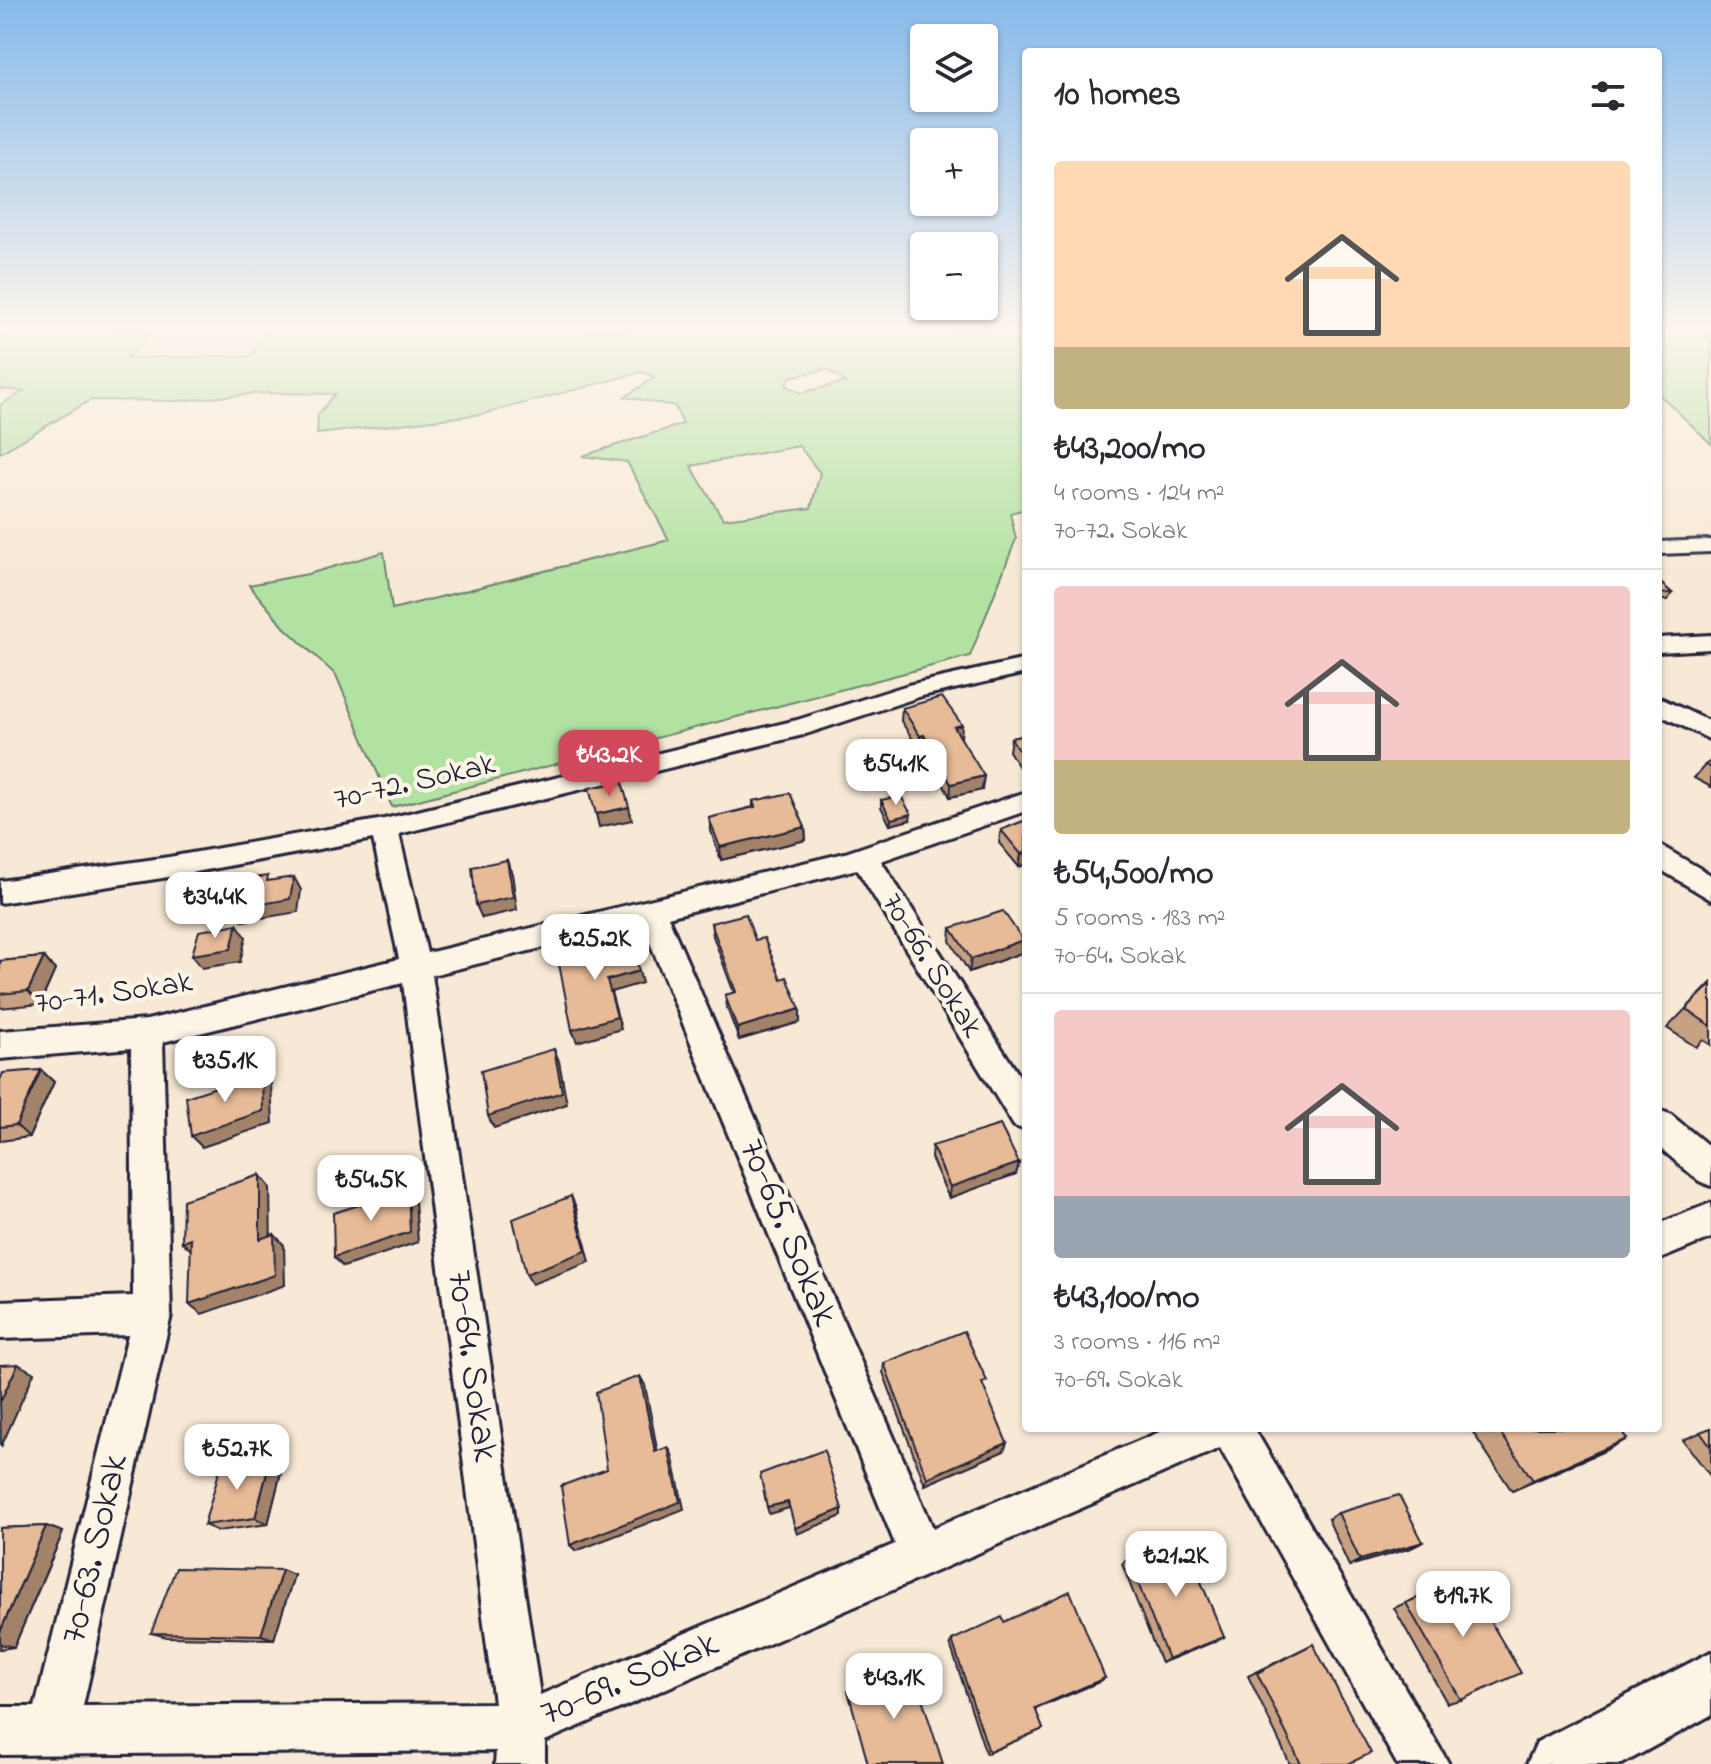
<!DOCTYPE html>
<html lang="en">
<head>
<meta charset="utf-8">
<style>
  body { margin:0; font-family:"Indie Flower",sans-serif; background:#f2f2f3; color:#2b2b33; height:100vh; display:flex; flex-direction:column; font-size:30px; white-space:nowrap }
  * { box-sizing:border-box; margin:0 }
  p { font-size:26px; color:#7c7c81 }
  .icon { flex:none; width:44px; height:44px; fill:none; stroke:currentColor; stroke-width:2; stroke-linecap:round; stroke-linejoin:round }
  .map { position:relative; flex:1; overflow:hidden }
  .details { position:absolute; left:1022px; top:48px; width:640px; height:1384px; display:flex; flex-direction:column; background:#fff; border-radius:8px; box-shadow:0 2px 6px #0004 }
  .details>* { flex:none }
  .fabs { position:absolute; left:910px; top:24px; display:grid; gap:16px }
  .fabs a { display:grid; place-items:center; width:88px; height:88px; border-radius:8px; background:#fff; box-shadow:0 2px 6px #0004; font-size:40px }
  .price { position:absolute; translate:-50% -68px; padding:0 18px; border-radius:16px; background:#fff; color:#222; font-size:26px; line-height:52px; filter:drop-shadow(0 2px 4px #0008) }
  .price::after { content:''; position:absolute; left:50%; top:48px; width:24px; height:18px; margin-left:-12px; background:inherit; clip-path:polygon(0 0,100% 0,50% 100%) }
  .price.on { background:#d1495b; color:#fff }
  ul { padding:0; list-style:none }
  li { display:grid; align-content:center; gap:16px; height:424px; padding:0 32px }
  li+li { border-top:2px solid #e1e1e2 }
  li span { display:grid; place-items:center; height:248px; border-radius:8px; color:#555 }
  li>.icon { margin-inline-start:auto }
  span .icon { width:144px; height:144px; fill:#fffc; stroke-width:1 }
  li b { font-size:34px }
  h2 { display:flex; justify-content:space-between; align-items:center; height:96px; padding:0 32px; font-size:34px }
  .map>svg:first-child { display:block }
  .green { fill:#b2e2a1; stroke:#6a826e; stroke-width:2; fill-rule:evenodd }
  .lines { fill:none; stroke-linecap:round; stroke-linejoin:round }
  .minor-casing { stroke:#22223b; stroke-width:6 }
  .tertiary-casing { stroke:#22223b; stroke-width:6 }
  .minor { fill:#fcf5e5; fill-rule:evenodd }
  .tertiary { fill:#fcf5e5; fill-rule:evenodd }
  .wall { fill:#c8a183; stroke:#22223b; stroke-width:2 }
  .shaded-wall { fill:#a2836a; stroke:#22223b; stroke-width:2 }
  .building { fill:#e8bb98; stroke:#22223b; stroke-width:2 }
  .labels { text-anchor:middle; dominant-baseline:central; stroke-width:8; stroke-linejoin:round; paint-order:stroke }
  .street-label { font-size:32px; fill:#22223b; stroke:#fcf5e5 }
  .near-street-label { font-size:38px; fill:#22223b; stroke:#fcf5e5 }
</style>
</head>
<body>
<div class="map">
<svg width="1711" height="1764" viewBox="0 0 1711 1764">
  <rect width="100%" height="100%" fill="#f8e9d6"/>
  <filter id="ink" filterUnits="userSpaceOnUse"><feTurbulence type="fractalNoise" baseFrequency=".0125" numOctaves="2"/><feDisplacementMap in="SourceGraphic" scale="16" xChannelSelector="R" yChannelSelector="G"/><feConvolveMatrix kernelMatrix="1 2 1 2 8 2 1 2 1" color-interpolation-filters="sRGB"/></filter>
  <g filter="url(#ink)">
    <g class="green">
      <path d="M0,330H155L127,358L250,356L269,330H1026V509L1010,513L1016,539L970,656L392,807L336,675L284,627L249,585L308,574L384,552L392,609L669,540L627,462L582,456L683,424L675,406L625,397L655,377L642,372L483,414L317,434L318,415L335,394L261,393L179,401L91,400L0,453V405L24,391L0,389ZM827,369L845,382L801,393L786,385L790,377ZM799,446L820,473L811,508L723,519L691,466Z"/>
      <polygon points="1658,330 1711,330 1711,444 1658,393"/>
    </g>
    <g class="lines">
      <g class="minor-casing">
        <g id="minor">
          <polygon points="1711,540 1711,552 1658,554 1658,542"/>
          <polygon points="1711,635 1711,649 1658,652 1658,638"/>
          <path d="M1026,659V673L922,696L803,735L399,834L427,953L845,853L1026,792V811L881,861L1026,1086V1130L1014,1126L857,869L668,917L933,1528L1169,1428H1254L1449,1764H1397L1220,1448L545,1741V1764H495L496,1751L0,1755V1707H35L128,1335L0,1339V1301L133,1296L131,1048L0,1059V1031L147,1020L399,959L373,839L169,877L0,903V881L169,857L384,819L797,720L908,685ZM642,923L895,1544L540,1695L432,975ZM403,983L494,1703L83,1706L171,1315L163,1042Z"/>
          <polygon points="1658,697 1711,722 1711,740 1658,714"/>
          <polygon points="1658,844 1711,875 1711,900 1658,868"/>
          <polygon points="1658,1110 1670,1114 1711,1148 1711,1186 1699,1181 1658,1146"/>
          <polygon points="1711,1203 1711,1238 1658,1260 1658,1224"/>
        </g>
      </g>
      <g class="tertiary-casing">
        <polygon id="tertiary" points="1711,1652 1711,1715 1622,1764 1527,1764 1537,1742"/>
      </g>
      <use href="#minor" class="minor"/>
      <use href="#tertiary" class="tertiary"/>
    </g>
    <g class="wall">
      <polygon points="1658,581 1672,593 1668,600 1658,600"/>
      <polygon points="902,708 961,738 982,790 950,797 924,748 919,749 901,721"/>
      <polygon points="1026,735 1026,774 1024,775 1009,751 1011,738"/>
      <polygon points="1711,761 1711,787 1694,778 1705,765"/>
      <polygon points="881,800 910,820 890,825 881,807"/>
      <polygon points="753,801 805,827 806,840 721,860 711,831 709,818 753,807"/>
      <polygon points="1026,820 1026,864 1019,867 999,843 1001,830"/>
      <polygon points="711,923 755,940 781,979 800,1022 739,1040 727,1008 725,995 734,993 713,936"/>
      <polygon points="951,928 1023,940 1021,953 969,972 950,941"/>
      <polygon points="44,957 55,970 40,1004 0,1008 0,961"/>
      <polygon points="1711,983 1711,1045 1703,1040 1696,1047 1667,1028"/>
      <polygon points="41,1070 54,1082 29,1137 0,1141 0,1080"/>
      <polygon points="932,1146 1019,1163 1016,1174 949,1198 931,1158"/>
      <polygon points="884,1363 984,1389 1004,1451 925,1485 883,1372"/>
      <polygon points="1470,1428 1619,1428 1627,1439 1604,1451 1512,1491"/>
      <polygon points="1711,1428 1711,1477 1683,1440"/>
      <polygon points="282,1468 268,1524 218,1531 204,1525"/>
      <polygon points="1338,1513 1423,1542 1411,1548 1349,1566 1328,1519"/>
      <polygon points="46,1526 63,1532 14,1647 0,1649 0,1528"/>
      <polygon points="1128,1558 1224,1637 1161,1663 1122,1564"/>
      <polygon points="294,1575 274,1639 167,1637 151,1633"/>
      <polygon points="1464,1577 1461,1700 1447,1703 1394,1608"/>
      <polygon points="1004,1622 1105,1678 1035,1709 1043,1729 986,1754 950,1644 952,1640"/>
      <polygon points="1313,1644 1348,1764 1290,1764 1248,1676"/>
    </g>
    <g class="shaded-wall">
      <polygon points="962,725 961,738 954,727"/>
      <polygon points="924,735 924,748 919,749 920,736"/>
      <polygon points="984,776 982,790 950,797 951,784"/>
      <polygon points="629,807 632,820 599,827 596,814"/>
      <polygon points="911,814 910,820 890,825 891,819"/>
      <polygon points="805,827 806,840 721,860 720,847"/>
      <polygon points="1026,852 1026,864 1019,867 1021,854"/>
      <polygon points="507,860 512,873 517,910 482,918 476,905"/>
      <polygon points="294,877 301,890 298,912 243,921 234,909"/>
      <polygon points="237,924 246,937 240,962 202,968 192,955"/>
      <polygon points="1023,940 1021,953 969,972 971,959"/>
      <polygon points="44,957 55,970 40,1004 28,991"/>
      <polygon points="639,971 642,983 611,992 621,1029 577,1042 572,1030 607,980"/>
      <polygon points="800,1009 800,1022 739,1040 737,1028"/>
      <polygon points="554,1049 559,1061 567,1104 494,1128 488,1116"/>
      <polygon points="41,1070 54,1082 29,1137 16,1125"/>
      <polygon points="262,1072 271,1084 273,1123 202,1147 191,1136"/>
      <polygon points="1019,1163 1016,1174 949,1198 950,1187"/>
      <polygon points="260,1175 270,1187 271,1250 260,1239"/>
      <polygon points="408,1190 415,1201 418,1242 343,1267 334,1257"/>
      <polygon points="571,1196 576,1207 590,1262 532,1284 526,1274"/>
      <polygon points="274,1234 284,1245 285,1285 202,1314 189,1304"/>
      <polygon points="191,1239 194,1253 182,1242"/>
      <polygon points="18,1364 34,1373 1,1447 0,1402"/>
      <polygon points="640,1376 645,1385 659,1459 655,1452"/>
      <polygon points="1627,1439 1604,1451 1512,1491 1533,1480"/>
      <polygon points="1007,1443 1004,1451 925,1485 927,1478"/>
      <polygon points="668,1447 672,1454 684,1509 576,1551 570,1545"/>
      <polygon points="270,1461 282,1468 268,1524 255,1518"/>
      <polygon points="788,1502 789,1508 769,1514 767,1507"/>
      <polygon points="842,1509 842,1516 797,1534 795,1528"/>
      <polygon points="46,1526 63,1532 14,1647 0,1644 0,1632"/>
      <polygon points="1423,1542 1411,1548 1349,1566 1360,1560"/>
      <polygon points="282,1570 294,1575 274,1639 261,1635"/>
      <polygon points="1224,1637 1216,1641 1161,1663 1168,1659"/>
      <polygon points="1105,1678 1099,1682 1031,1711 1035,1708"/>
    </g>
    <g class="building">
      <polygon points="1658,581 1672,593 1658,594"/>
      <polygon points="942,697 962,725 954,727 984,776 951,784 924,735 920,736 902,708"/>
      <polygon points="1026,735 1026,762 1011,738"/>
      <polygon points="1711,761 1711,768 1705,765"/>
      <polygon points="622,782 629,807 596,814 589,788"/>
      <polygon points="790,793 805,827 720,847 709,818 755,807 753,801"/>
      <polygon points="901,796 911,814 891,819 881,800"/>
      <polygon points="1026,820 1026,852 1021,854 1001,830"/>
      <polygon points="507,860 513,897 476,905 472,867"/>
      <polygon points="268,876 267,881 294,877 290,899 234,909 240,880"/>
      <polygon points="1003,911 1023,940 971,959 951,928"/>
      <polygon points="746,914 755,940 764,938 781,979 787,977 800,1009 737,1028 725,995 736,992 711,923"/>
      <polygon points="237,924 231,949 192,955 199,931"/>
      <polygon points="630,939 639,971 607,980 617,1017 572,1030 558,959"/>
      <polygon points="44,957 28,991 0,994 0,961"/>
      <polygon points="1711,984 1711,1026 1686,1009"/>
      <polygon points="554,1049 562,1092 488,1116 481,1071"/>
      <polygon points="41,1070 16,1125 0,1127 0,1080 3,1073"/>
      <polygon points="262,1072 263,1111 191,1136 186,1097"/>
      <polygon points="1000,1125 1019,1163 950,1187 932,1146"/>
      <polygon points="260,1175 260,1239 274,1234 275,1275 189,1304 191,1239 182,1242 183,1200"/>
      <polygon points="408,1190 410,1232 334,1257 333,1213"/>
      <polygon points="571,1196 586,1251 526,1274 513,1219"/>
      <polygon points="964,1331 987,1381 982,1383 1007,1443 927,1478 884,1363"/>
      <polygon points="18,1364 0,1402 0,1365"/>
      <polygon points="640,1376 655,1452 668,1447 680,1502 570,1545 561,1486 607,1469 596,1392"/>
      <polygon points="1497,1428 1619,1428 1627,1439 1533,1480"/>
      <polygon points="1711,1428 1711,1447 1700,1432"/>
      <polygon points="824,1450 842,1509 795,1528 788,1502 767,1507 760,1474"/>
      <polygon points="270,1461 255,1518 204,1525 221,1465"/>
      <polygon points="1399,1495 1423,1542 1360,1560 1338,1513"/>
      <polygon points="46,1526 0,1632 0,1528"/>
      <polygon points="1184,1541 1224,1637 1168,1659 1128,1558"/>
      <polygon points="176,1568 282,1570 261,1635 151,1633"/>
      <polygon points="1464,1577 1521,1673 1461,1700 1406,1603"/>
      <polygon points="1070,1591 1105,1678 1035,1708 1043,1729 989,1752 952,1640 1002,1617 1004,1622"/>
      <polygon points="1313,1644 1371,1753 1348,1764 1301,1764 1257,1673"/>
      <polygon points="911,1664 943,1764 868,1764 848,1691"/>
    </g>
  </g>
  <linearGradient id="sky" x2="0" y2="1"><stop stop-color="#87baeb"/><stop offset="0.57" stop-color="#fcf5ed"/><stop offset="1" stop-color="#fcf5ed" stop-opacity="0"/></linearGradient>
  <rect width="1711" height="577" fill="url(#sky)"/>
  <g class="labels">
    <g class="street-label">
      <text transform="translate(415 783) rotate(-13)">70-72. Sokak</text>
      <text transform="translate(931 966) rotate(58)">70-66. Sokak</text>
      <text transform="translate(114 994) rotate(-8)">70-71. Sokak</text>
    </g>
    <g class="near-street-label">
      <text transform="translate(787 1233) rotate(67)">70-65. Sokak</text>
      <text transform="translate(471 1366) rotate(82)">70-64. Sokak</text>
      <text transform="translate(96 1549) rotate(-77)">70-63. Sokak</text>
      <text transform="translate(630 1680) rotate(-23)">70-69. Sokak</text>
    </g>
  </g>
</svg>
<div class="fabs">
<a><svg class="icon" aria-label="layers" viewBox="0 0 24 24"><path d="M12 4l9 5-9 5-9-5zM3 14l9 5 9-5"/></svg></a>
<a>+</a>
<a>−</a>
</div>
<b class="price on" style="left:609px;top:798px">₺43.2K</b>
<b class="price" style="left:896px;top:807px">₺54.1K</b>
<b class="price" style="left:215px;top:940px">₺34.4K</b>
<b class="price" style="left:595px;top:982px">₺25.2K</b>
<b class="price" style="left:225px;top:1104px">₺35.1K</b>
<b class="price" style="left:371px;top:1223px">₺54.5K</b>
<b class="price" style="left:237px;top:1492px">₺52.7K</b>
<b class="price" style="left:1176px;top:1599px">₺21.2K</b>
<b class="price" style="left:1463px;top:1639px">₺19.7K</b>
<b class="price" style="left:894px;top:1721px">₺43.1K</b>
<section class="details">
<h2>10 homes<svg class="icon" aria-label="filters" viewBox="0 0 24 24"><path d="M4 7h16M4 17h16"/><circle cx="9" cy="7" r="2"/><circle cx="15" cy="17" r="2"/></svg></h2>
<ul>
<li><span style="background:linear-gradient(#ffd9b3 75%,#c2b280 0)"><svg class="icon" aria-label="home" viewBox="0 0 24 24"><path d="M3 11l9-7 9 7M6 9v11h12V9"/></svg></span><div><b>₺43,200/mo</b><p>4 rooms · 124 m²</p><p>70-72. Sokak</p></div></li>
<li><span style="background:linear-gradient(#f6c9c9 70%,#c2b280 0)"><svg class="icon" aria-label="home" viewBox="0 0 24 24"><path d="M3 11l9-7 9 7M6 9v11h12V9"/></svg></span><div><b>₺54,500/mo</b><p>5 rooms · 183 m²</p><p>70-64. Sokak</p></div></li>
<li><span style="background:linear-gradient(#f6c9c9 75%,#9aa5b1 0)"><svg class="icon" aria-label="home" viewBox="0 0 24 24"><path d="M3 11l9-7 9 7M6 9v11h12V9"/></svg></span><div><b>₺43,100/mo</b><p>3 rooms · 116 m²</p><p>70-69. Sokak</p></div></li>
</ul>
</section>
</div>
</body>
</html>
